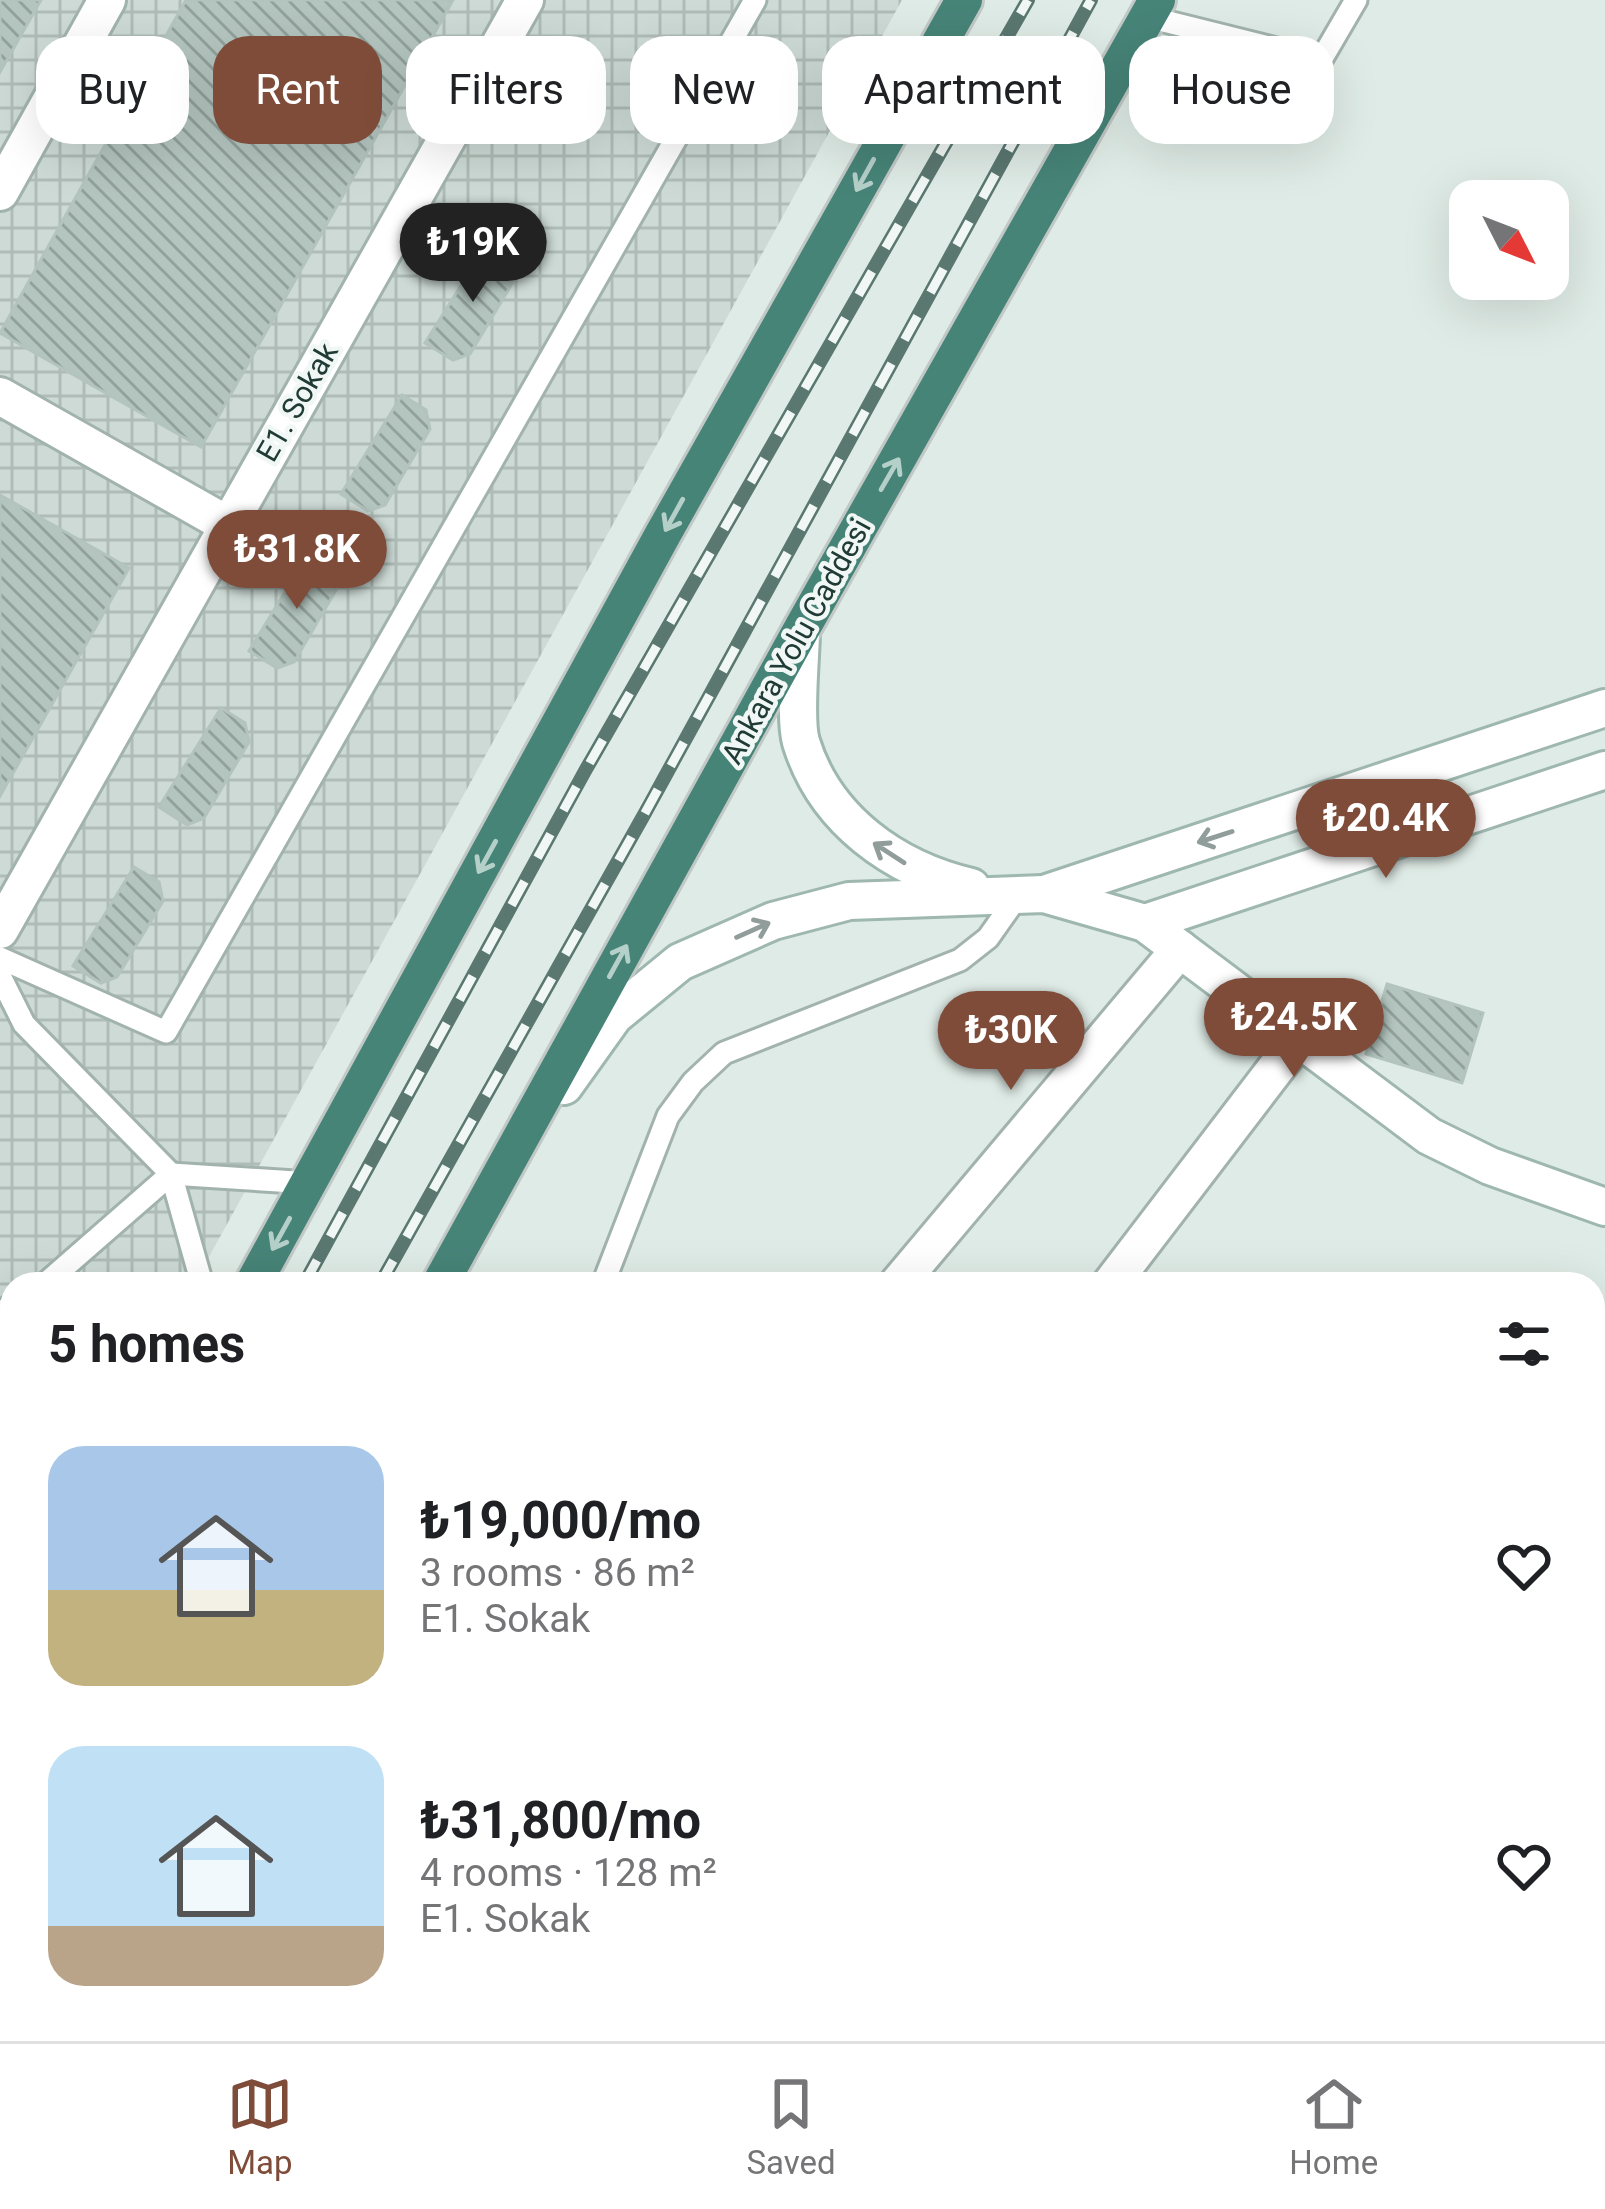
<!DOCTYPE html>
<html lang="en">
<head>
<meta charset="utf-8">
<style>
  body { margin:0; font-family:Roboto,sans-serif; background:#f6f6f6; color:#202124; height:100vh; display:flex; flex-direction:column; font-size:45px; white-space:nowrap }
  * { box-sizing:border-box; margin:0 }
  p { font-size:39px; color:#757577 }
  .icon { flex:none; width:66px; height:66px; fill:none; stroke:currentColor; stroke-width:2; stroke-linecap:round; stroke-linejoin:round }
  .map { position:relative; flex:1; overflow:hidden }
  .panel { position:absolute; left:0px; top:1272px; width:1605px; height:771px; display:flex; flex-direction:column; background:#fff; border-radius:36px 36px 0 0; box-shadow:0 12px 48px #0002 }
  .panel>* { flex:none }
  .hud { position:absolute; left:36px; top:36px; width:1533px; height:108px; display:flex; gap:24px }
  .needle { width:78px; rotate:132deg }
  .buttons { position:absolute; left:1449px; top:180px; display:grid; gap:24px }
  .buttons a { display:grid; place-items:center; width:120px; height:120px; border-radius:24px; background:#fff; box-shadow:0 12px 48px #0002; font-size:60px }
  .price { position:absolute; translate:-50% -102px; padding:0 27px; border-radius:42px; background:#7f4c3a; color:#fff; font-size:39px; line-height:78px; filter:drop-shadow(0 3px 6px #0008) }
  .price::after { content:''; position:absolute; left:50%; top:72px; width:36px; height:27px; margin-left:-18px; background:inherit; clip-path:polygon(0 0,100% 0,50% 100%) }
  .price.current { background:#222; color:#fff }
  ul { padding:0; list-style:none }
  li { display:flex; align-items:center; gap:36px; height:300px; padding:0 48px }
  li span { display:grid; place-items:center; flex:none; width:336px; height:240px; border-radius:36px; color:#555 }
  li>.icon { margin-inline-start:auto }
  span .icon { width:144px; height:144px; fill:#fffc; stroke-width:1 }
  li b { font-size:51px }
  h2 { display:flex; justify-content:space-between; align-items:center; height:144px; padding:0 48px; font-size:51px }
  .tag { padding:0 42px; border-radius:36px; background:#fff; box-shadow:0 12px 48px #0002; font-size:42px; line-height:108px }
  .tag.current { background:#7f4c3a; color:#fff }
  .menu { display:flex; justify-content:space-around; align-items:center; height:168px; border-top:3px solid #e0e0e0; background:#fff; font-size:33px; color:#757577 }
  .menu a { display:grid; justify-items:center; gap:6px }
  .menu .current { color:#7f4c3a }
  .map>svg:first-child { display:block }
  .industrial { fill:url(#industrial-grid) }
  .building { fill:url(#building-back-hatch); stroke:#b2c4bd; stroke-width:3 }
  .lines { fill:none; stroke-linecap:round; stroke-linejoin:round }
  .service-casing { stroke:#a2b3ad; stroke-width:27 }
  .minor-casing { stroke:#a2b3ad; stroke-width:42 }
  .secondary-casing { stroke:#9eb7af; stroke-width:42 }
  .trunk-casing { stroke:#c1c8c6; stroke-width:42 }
  .service { stroke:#fff; stroke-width:21 }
  .minor { stroke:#fff; stroke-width:36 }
  .secondary { stroke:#fff; stroke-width:36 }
  .trunk { stroke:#478478; stroke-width:36 }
  .rail-casing { stroke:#5a7770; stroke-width:14 }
  .rail { stroke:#f0f7f4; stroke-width:9; stroke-dasharray:27; stroke-linecap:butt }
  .oneway { stroke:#b5cfc9 }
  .oneway2 { stroke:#909d9a }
  .labels { text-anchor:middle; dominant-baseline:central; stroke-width:9; stroke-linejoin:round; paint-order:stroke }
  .street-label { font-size:30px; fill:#203b35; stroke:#f0f7f4 }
</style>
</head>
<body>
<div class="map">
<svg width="1605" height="2041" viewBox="0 0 1605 2041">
  <defs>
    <pattern id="industrial-grid" width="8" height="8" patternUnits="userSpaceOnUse" patternTransform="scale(3)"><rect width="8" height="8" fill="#cddad5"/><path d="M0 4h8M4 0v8" fill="none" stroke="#b0bcb7"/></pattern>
    <pattern id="building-back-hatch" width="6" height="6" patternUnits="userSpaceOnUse" patternTransform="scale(3)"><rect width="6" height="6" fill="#b4c5bf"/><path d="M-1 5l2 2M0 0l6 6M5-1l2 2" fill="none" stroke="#92a19c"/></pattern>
  </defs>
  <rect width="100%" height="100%" fill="#dfebe6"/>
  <polygon class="industrial" points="0,0 902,0 194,1284 12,1284 12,1409 0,1390"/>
  <g class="building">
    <polygon points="0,0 41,0 0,72"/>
    <polygon points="186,0 453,0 201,447 0,333"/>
    <polygon points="487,244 511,259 516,277 470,354 453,360 425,343"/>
    <polygon points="402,395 426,410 430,429 385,505 368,511 341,494"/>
    <polygon points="0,495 129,568 0,796"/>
    <polygon points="310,551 335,566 339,585 294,662 277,668 249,651"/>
    <polygon points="221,708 245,723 249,742 204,818 187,825 159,807"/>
    <polygon points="134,867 159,882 163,901 117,977 101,983 73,966"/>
    <polygon points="1387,984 1483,1013 1462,1083 1366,1054"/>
  </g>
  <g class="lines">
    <g class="service-casing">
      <g id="service">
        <polyline points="1148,17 1321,60 1356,0"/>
        <polyline points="0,958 166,1032 755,0"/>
        <polyline points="0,976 24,1024 171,1174 202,1284"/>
        <polyline points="45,1284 171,1174 310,1183"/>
        <polyline points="603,1284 668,1116 693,1082 724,1053 960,960 988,938 1019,894"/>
        <polyline points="0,1313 12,1305"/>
        <polyline points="725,2031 732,2041"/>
      </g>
    </g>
    <g class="minor-casing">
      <g id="minor">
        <polyline points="0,192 107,0"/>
        <polyline points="0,396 228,525"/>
        <polyline points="0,930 525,0"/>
        <polyline points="898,1284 1180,949"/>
        <polyline points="1111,1284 1299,1038"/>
      </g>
    </g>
    <g class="secondary-casing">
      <g id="secondary">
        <path d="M801,630C801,658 794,718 801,742C825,820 894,869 971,887"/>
        <polyline points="1044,894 1605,708"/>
        <polyline points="1145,923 1605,770"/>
        <polyline points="564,1086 614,1016 680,962 773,921 849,901 1044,894 1145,923 1429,1136 1490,1166 1605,1207"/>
      </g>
    </g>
    <g class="trunk-casing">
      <g id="trunk">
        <polyline points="253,1284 663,534 964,0"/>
        <polyline points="440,1284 801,630 1157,0"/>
        <polyline points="0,1730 12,1709"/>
        <polyline points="3,2041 12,2026"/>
      </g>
    </g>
    <use href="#service" class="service"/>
    <use href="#minor" class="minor"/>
    <use href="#secondary" class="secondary"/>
    <use href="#trunk" class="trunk"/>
    <g class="rail-casing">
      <g id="rail">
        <polyline points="304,1284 585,771 1028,0"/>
        <polyline points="380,1284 645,813 1091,0"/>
        <polyline points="0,1838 12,1817"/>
        <polyline points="0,1938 12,1921"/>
      </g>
    </g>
    <use href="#rail" class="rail"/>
  </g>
  <defs><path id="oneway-shaft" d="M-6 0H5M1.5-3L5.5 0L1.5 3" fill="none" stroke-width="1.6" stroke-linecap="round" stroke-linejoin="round" transform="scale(3)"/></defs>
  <g class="oneway">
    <use href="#oneway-shaft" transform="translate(865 175) rotate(119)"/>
    <use href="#oneway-shaft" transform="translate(890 474) rotate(-60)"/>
    <use href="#oneway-shaft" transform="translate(674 515) rotate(119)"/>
    <use href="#oneway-shaft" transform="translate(487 857) rotate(119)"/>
    <use href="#oneway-shaft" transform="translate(618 961) rotate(-61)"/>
    <use href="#oneway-shaft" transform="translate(281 1234) rotate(119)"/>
  </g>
  <g class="oneway2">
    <use href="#oneway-shaft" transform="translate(1215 837) rotate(162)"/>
    <use href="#oneway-shaft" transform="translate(889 853) rotate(-147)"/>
    <use href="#oneway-shaft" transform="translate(753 930) rotate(-24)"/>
  </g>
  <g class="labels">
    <g class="street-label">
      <text transform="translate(297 402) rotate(-60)">E1. Sokak</text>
      <text transform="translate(796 641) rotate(-61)">Ankara Yolu Caddesi</text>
    </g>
  </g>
</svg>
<div class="buttons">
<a><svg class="needle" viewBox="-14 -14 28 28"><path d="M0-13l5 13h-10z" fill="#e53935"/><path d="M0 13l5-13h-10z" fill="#757577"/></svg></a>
</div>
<b class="price current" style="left:473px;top:305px">₺19K</b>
<b class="price" style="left:297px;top:612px">₺31.8K</b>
<b class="price" style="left:1386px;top:881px">₺20.4K</b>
<b class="price" style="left:1294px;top:1080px">₺24.5K</b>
<b class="price" style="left:1011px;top:1093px">₺30K</b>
<div class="hud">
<a class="tag">Buy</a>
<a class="tag current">Rent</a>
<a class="tag">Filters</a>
<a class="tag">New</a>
<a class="tag">Apartment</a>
<a class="tag">House</a>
</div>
<section class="panel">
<h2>5 homes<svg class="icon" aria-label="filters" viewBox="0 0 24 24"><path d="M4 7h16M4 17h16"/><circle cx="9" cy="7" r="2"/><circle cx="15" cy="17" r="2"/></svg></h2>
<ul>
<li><span style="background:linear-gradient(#a9c7e8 60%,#c2b280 0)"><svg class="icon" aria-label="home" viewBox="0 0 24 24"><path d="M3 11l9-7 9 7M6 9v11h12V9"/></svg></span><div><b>₺19,000/mo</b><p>3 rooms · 86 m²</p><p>E1. Sokak</p></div><svg class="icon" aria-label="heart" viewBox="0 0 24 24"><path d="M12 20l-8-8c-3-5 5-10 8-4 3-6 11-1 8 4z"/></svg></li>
<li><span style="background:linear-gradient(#bfe0f5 75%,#b9a48a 0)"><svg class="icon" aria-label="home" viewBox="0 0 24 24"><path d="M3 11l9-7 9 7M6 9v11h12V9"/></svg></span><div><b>₺31,800/mo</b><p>4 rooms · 128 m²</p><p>E1. Sokak</p></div><svg class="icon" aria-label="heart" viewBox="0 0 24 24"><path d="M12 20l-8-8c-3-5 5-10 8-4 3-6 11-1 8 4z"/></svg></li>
</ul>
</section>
</div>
<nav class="menu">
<a class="current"><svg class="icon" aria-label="map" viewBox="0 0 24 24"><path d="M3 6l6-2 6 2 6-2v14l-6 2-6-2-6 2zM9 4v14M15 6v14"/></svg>Map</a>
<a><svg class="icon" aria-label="saved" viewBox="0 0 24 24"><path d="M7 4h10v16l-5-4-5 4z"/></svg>Saved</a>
<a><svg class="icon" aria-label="home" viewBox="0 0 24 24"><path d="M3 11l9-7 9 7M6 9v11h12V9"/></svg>Home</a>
</nav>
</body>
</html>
